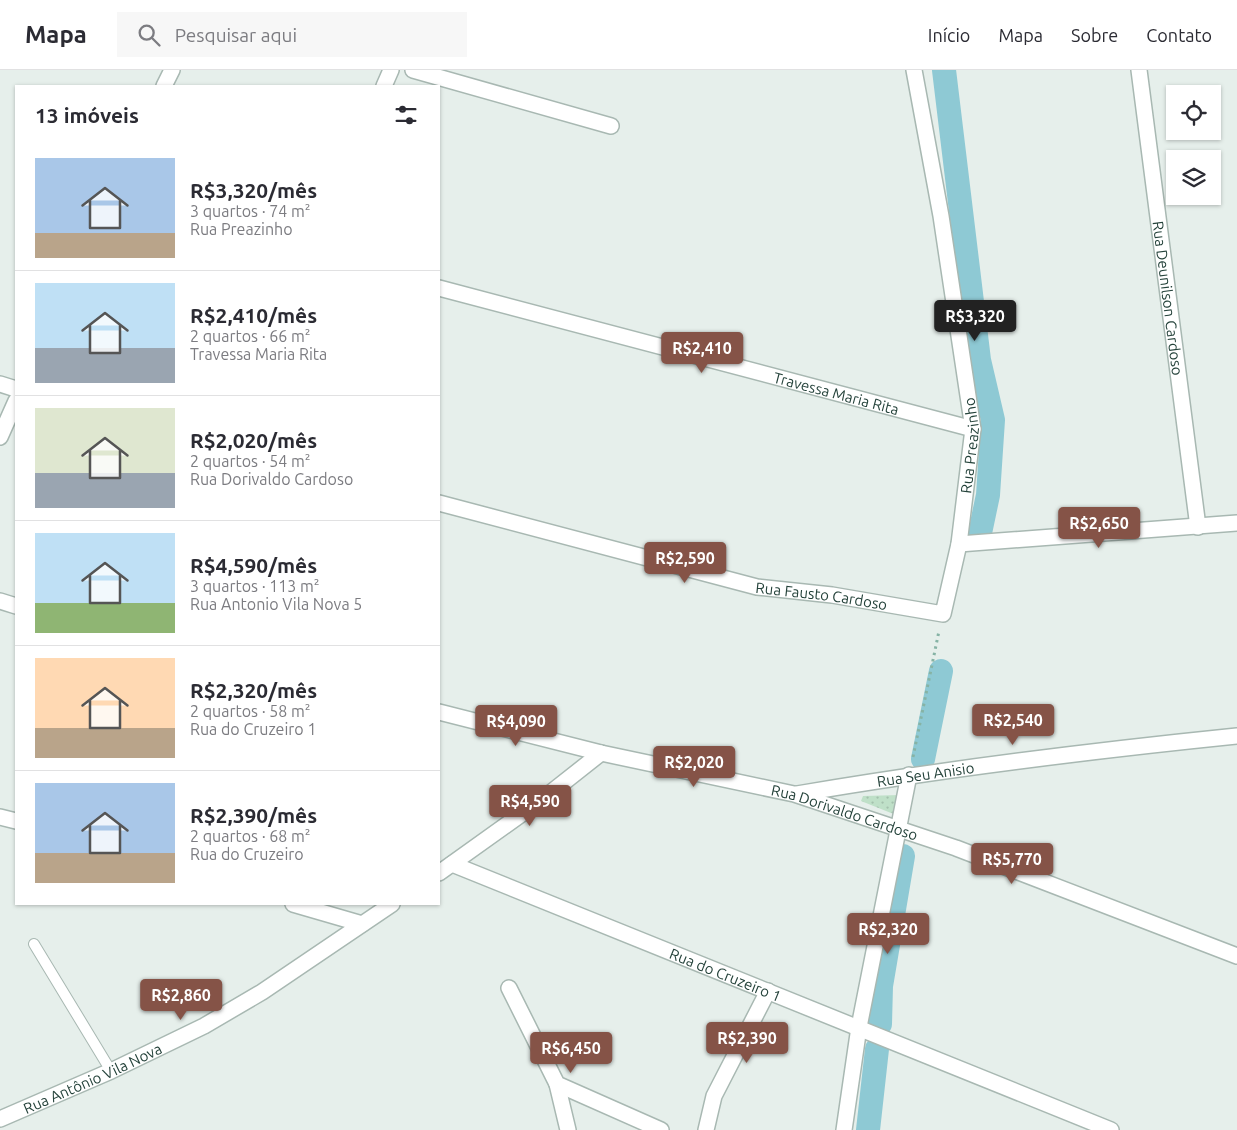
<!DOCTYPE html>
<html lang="pt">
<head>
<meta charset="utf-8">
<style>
  body { margin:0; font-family:Ubuntu,sans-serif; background:#f7f7f7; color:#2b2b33; height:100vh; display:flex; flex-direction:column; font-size:19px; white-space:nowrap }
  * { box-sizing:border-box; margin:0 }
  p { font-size:16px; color:#7c7c81 }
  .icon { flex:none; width:28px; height:28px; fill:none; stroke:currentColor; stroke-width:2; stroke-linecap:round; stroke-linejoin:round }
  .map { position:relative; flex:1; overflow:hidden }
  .sheet { position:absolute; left:15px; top:15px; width:425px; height:820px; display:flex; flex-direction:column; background:#fff; border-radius:0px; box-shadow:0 1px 4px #0004 }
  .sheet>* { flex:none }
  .tools { position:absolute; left:1166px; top:15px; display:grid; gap:10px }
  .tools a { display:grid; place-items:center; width:55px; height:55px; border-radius:0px; background:#fff; box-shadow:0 1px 4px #0004; font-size:25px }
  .price { position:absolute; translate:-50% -42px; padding:0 11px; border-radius:5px; background:#855347; color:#fff; font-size:16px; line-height:32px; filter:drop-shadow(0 1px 2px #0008) }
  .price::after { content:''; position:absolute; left:50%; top:30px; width:15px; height:11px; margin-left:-8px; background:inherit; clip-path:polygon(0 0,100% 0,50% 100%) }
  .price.current { background:#222; color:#fff }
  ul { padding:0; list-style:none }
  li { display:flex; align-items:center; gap:15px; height:125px; padding:0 20px }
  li+li { border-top:1px solid #e1e1e2 }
  li span { display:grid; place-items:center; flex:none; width:140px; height:100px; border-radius:0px; color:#555 }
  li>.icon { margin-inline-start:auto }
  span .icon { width:60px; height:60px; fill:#fffc; stroke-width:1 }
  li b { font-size:21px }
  h2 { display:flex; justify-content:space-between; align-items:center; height:60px; padding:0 20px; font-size:21px }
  header { display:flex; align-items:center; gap:30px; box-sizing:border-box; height:70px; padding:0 25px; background:#fff; border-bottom:1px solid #e1e1e2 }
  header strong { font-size:24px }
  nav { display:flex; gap:28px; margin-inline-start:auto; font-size:18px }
  .search { width:350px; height:45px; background:#f7f7f7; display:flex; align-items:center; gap:12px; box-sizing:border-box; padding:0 18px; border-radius:0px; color:#7c7c81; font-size:19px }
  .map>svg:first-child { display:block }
  .park { fill:url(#park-dots) }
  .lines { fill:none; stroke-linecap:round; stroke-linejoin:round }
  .canal { stroke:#8ec9d4; stroke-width:24 }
  .service-casing { stroke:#a8b8b2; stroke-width:12 }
  .minor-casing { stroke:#a8b8b2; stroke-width:18 }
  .path { stroke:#86b3a5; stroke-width:3; stroke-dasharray:2.5 4; stroke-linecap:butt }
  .service { stroke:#fff; stroke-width:10 }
  .minor { stroke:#fff; stroke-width:15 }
  .labels { text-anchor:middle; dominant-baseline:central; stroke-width:5; stroke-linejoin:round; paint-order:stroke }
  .street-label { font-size:15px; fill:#24423a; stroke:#f7fbf9 }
</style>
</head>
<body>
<header>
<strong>Mapa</strong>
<div class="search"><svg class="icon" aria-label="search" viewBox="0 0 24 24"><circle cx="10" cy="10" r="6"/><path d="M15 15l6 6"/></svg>Pesquisar aqui</div>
<nav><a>Início</a><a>Mapa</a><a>Sobre</a><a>Contato</a></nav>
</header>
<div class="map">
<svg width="1237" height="1060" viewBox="0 0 1237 1060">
  <defs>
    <pattern id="park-dots" width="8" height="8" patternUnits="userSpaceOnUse" patternTransform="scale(1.25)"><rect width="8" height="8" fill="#bfe0c8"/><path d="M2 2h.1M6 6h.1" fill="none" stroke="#a4c1ad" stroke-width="1.8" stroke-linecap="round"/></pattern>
  </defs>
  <rect width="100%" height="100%" fill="#e6efeb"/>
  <polygon class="park" points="900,725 896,745 861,731 863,726"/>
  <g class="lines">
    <g class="canal">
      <polyline points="944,0 979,290 993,350 988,425 980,463"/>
      <polyline points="923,689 941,601"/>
      <polyline points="880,954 881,916 903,786"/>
      <polyline points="868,1060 877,979"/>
    </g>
    <g class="service-casing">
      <polyline id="service" points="34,874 111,1001"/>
    </g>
    <g class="minor-casing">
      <g id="minor">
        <polyline points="413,0 611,56"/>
        <path id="s1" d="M1139,0L1198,457"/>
        <polyline points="164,16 172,0"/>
        <polyline points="384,16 391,0"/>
        <path id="s2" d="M439,218L973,359"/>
        <polyline points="0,314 16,319"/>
        <polyline points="0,367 16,331"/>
        <path id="s3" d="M439,433L757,517L832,525L943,544L959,474L973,359L941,146L914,0"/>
        <polyline points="959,474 1237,453"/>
        <polyline points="0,531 16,536"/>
        <path id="s4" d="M439,642L601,683L794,724L956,778L1237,886"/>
        <path id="s5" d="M797,724C943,699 1090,681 1237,666"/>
        <polyline points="0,747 16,751"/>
        <path id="s6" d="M452,794L1111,1060"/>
        <polyline points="439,803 544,728 601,683"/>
        <polyline points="293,834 362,854"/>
        <polyline points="509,918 557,1014 661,1060"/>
        <polyline points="557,1014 568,1060"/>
        <path id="s7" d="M0,1049L111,1001L204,956L262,922L392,834"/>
        <polyline points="706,1060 714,1026 768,921"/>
        <polyline points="844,1060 859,957 909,705"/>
      </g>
    </g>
    <polyline class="path" points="913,687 939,561"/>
    <use href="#service" class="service"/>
    <use href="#minor" class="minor"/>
  </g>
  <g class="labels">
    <g class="street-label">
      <text stroke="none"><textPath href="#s1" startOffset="230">Rua Deunilson Cardoso</textPath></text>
      <text stroke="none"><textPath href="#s2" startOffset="411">Travessa Maria Rita</textPath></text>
      <text stroke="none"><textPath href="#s3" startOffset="688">Rua Preazinho</textPath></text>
      <text stroke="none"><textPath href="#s3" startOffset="394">Rua Fausto Cardoso</textPath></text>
      <text stroke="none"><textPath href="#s5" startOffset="130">Rua Seu Anisio</textPath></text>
      <text stroke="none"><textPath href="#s4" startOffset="418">Rua Dorivaldo Cardoso</textPath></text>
      <text stroke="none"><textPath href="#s6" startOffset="295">Rua do Cruzeiro 1</textPath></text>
      <text stroke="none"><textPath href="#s7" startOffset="101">Rua Antônio Vila Nova</textPath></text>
    </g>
  </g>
</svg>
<div class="tools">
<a><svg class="icon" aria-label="locate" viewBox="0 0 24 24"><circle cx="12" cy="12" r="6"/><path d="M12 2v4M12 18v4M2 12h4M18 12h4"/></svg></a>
<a><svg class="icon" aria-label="layers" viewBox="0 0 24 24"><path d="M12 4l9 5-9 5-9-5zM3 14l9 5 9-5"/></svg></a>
</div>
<b class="price current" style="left:975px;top:272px">R$3,320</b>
<b class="price" style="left:702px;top:304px">R$2,410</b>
<b class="price" style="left:1099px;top:479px">R$2,650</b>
<b class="price" style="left:685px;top:514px">R$2,590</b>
<b class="price" style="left:1013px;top:676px">R$2,540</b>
<b class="price" style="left:516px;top:677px">R$4,090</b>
<b class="price" style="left:694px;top:718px">R$2,020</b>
<b class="price" style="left:530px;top:757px">R$4,590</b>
<b class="price" style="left:1012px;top:815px">R$5,770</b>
<b class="price" style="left:888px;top:885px">R$2,320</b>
<b class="price" style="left:181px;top:951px">R$2,860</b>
<b class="price" style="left:747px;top:994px">R$2,390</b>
<b class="price" style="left:571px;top:1004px">R$6,450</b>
<section class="sheet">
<h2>13 imóveis<svg class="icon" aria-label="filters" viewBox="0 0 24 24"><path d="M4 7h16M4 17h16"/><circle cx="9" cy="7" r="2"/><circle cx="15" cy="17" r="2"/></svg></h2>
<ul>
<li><span style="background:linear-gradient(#a9c7e8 75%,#b9a48a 0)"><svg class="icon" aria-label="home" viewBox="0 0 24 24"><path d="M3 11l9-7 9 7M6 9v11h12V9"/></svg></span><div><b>R$3,320/mês</b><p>3 quartos · 74 m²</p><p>Rua Preazinho</p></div></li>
<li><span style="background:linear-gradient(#bfe0f5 65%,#9aa5b1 0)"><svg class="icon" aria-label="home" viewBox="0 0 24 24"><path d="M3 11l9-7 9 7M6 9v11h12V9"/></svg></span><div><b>R$2,410/mês</b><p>2 quartos · 66 m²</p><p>Travessa Maria Rita</p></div></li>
<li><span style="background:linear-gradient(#dfe7d0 65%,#9aa5b1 0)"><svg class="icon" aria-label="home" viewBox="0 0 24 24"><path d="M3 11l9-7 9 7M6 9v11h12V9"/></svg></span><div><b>R$2,020/mês</b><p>2 quartos · 54 m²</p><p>Rua Dorivaldo Cardoso</p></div></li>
<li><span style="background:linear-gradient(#bfe0f5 70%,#8fb573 0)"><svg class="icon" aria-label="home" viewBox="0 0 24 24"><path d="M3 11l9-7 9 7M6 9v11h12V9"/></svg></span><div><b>R$4,590/mês</b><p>3 quartos · 113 m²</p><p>Rua Antonio Vila Nova 5</p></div></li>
<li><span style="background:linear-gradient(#ffd9b3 70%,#b9a48a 0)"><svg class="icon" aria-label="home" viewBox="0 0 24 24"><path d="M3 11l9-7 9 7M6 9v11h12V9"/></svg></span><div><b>R$2,320/mês</b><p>2 quartos · 58 m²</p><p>Rua do Cruzeiro 1</p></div></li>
<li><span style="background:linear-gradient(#a9c7e8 70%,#b9a48a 0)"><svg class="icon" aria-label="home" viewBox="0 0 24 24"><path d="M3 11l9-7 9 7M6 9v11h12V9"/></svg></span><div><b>R$2,390/mês</b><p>2 quartos · 68 m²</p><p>Rua do Cruzeiro</p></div></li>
</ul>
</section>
</div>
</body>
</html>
